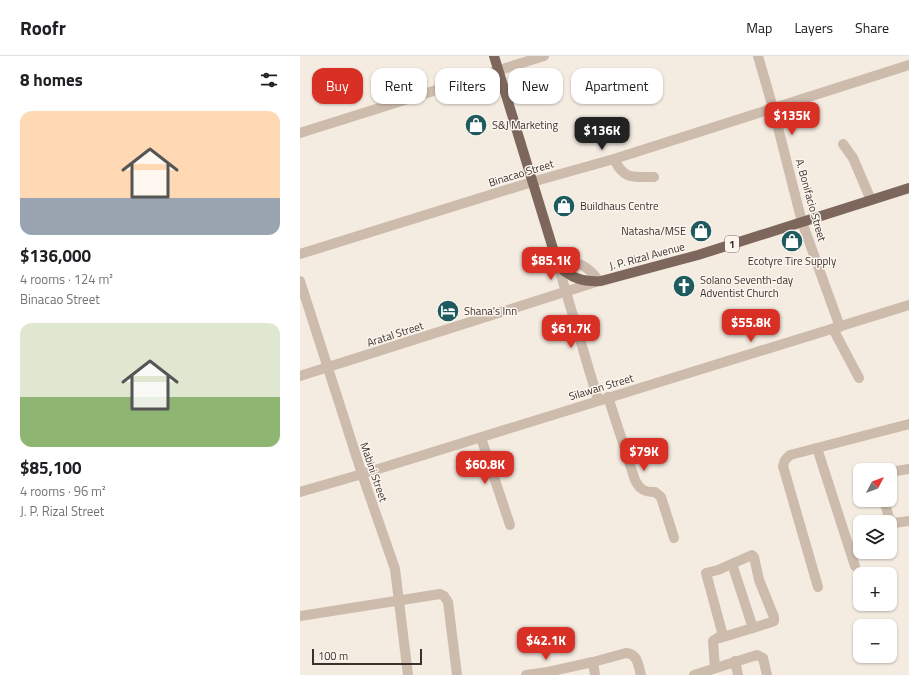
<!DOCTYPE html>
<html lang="en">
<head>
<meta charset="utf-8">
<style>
  body { margin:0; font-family:"Titillium Web",sans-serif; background:#f2f2f2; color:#202124; height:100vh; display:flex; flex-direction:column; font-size:15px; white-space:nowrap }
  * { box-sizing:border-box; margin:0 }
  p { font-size:13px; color:#757577 }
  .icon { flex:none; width:22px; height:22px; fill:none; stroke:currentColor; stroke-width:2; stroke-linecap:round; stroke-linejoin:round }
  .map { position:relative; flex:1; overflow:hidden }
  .details { display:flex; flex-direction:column; background:#fff; width:300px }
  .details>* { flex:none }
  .banner { position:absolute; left:12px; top:12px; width:380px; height:36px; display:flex; gap:8px }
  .needle { width:26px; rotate:49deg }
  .fabs { position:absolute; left:553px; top:407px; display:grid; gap:8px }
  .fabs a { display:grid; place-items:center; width:44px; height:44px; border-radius:8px; background:#fff; box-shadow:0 1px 3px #0004; font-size:20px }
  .scale { position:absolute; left:12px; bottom:10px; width:110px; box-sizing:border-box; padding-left:4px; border:2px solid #3b302b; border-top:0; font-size:11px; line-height:14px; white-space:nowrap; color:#3b302b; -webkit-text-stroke:3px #fbf5ee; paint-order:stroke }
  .price { position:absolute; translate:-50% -34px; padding:0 9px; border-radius:8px; background:#d93025; color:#fff; font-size:13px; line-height:26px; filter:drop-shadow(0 1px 2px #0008) }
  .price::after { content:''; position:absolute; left:50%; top:24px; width:12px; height:9px; margin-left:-6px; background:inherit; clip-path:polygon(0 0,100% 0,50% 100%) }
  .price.selected { background:#222; color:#fff }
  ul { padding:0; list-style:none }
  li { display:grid; align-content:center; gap:8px; height:212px; padding:0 20px }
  li span { display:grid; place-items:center; height:124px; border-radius:12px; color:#555 }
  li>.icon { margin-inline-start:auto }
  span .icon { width:72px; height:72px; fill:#fffc; stroke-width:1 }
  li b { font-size:17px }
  h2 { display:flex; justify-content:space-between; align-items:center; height:48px; padding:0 20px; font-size:17px }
  .chip { padding:0 14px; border-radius:12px; background:#fff; box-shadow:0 1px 3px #0004; font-size:14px; line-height:36px }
  .chip.selected { background:#d93025; color:#fff }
  header { display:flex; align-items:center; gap:24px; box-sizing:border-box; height:56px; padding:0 20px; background:#fff; border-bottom:1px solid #e0e0e0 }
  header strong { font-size:19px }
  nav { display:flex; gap:22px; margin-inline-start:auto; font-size:14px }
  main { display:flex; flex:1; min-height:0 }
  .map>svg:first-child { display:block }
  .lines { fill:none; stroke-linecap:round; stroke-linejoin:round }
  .minor { stroke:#cdbbac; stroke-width:10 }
  .major { stroke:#7d675c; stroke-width:10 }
  .labels { text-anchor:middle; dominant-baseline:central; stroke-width:3; stroke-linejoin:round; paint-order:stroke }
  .shield { fill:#fbf5ee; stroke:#756b66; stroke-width:1 }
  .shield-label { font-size:10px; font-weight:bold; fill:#3b302b }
  .poi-label { font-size:11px; fill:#3b302b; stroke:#fbf5ee; text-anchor:start }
  .street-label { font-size:11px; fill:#3b302b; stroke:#fbf5ee }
</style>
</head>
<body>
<header>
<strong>Roofr</strong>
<nav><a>Map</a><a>Layers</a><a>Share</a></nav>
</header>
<main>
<section class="details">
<h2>8 homes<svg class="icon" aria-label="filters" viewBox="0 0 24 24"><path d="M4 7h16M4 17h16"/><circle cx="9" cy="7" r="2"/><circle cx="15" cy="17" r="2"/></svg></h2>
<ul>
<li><span style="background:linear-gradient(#ffd9b3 70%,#9aa5b1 0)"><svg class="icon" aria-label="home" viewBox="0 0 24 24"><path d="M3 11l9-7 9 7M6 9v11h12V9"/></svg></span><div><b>$136,000</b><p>4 rooms · 124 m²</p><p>Binacao Street</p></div></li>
<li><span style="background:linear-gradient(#dfe7d0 60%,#8fb573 0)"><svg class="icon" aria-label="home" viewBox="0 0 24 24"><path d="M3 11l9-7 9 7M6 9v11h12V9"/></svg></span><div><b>$85,100</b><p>4 rooms · 96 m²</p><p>J. P. Rizal Street</p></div></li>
</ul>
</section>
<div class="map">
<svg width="609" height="619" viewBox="0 0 609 619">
  <rect width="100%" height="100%" fill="#f4ebe1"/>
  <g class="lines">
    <g class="minor">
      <polyline points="458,0 473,52 502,166 540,271"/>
      <polyline points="0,77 244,0"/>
      <polyline points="543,88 553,102 571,144"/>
      <path d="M314,103C324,124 333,121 354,121"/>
      <polyline points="0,198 232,126 314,103 609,9"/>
      <path d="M256,204C277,206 286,207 299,225"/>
      <polyline points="258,209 298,344"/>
      <polyline points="0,225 62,418 95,513 108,619"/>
      <polyline points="533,273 559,322"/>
      <polyline points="0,320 299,225"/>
      <path d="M308,341L335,424C340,434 345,436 355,436L361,441L374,482"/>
      <polyline points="181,382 210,469"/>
      <polyline points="517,392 555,510"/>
      <polyline points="590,416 609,413"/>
      <polyline points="0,436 62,418 609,249"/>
      <polyline points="584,444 589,462 594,467 609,465"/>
      <polyline points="432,508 453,572"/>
      <polyline points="518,531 483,410 485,404 490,399 609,368"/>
      <polyline points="0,560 140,538 144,540 148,546 157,619"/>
      <polyline points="435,605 438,619"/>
      <polyline points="415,612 413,585 422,579 422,576 406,517 418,514 452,499 454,501 459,524 474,561 474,565 472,566 420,582"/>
      <polyline points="248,616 293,606"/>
      <polyline points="226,619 248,616 249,619"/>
      <path d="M295,619L293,606L326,597C338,598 338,609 341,619"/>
      <polyline points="394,619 457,599 463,602 467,619"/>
    </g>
    <path class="major" d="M194,0L258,209C270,222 283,226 301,225L398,199L609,132"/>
  </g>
  <defs>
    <g id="shop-disc" transform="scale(1.15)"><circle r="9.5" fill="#1f5a5e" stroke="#fbf5ee"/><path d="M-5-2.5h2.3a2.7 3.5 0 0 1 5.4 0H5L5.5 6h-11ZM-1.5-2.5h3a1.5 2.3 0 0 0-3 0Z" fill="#fff"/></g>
    <g id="church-disc" transform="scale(1.15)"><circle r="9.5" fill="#1f5a5e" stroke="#fbf5ee"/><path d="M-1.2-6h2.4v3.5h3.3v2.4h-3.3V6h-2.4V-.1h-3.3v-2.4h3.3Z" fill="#fff"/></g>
    <g id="hotel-disc" transform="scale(1.15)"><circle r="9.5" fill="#1f5a5e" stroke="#fbf5ee"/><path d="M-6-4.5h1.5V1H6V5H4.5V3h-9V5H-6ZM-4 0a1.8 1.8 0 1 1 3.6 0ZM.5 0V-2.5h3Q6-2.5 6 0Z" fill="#fff"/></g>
  </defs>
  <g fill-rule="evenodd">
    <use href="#shop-disc" x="176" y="69"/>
    <use href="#shop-disc" x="264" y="150"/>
    <use href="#shop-disc" x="401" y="175"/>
    <use href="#shop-disc" x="492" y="185"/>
    <use href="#church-disc" x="384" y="230"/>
    <use href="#hotel-disc" x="148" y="255"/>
  </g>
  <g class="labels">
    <rect class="shield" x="425" y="180" width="14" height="16" rx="3"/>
    <g class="shield-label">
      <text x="432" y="188">1</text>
    </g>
    <g class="poi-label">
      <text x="192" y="69">S&amp;J Marketing</text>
      <text x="280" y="150">Buildhaus Centre</text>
      <text x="386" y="175" text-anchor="end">Natasha/MSE</text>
      <text x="492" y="205" text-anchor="middle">Ecotyre Tire Supply</text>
      <text x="400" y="224">Solano Seventh-day<tspan x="400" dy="13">Adventist Church</tspan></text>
      <text x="164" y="255">Shana's Inn</text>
    </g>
    <g class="street-label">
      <text transform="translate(221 117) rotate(-17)">Binacao Street</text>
      <text transform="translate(511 144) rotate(74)">A. Bonifacio Street</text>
      <text transform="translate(347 200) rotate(-15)">J. P. Rizal Avenue</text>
      <text transform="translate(95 278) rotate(-18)">Aratal Street</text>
      <text transform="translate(301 331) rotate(-17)">Silawan Street</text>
      <text transform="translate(74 416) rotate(71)">Mabini Street</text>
    </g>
  </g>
</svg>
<div class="fabs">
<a><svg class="needle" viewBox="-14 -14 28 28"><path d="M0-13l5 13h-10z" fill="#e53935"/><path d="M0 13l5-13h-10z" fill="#757577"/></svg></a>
<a><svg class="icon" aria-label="layers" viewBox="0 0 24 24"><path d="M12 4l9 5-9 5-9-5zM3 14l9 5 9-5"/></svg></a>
<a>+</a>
<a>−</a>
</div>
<div class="scale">100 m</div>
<b class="price" style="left:492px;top:80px">$135K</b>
<b class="price selected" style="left:302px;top:95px">$136K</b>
<b class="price" style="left:251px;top:225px">$85.1K</b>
<b class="price" style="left:451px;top:287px">$55.8K</b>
<b class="price" style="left:271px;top:293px">$61.7K</b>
<b class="price" style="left:344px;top:416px">$79K</b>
<b class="price" style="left:185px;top:429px">$60.8K</b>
<b class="price" style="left:246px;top:605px">$42.1K</b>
<div class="banner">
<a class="chip selected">Buy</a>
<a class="chip">Rent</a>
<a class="chip">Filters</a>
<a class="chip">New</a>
<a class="chip">Apartment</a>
</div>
</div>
</main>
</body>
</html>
